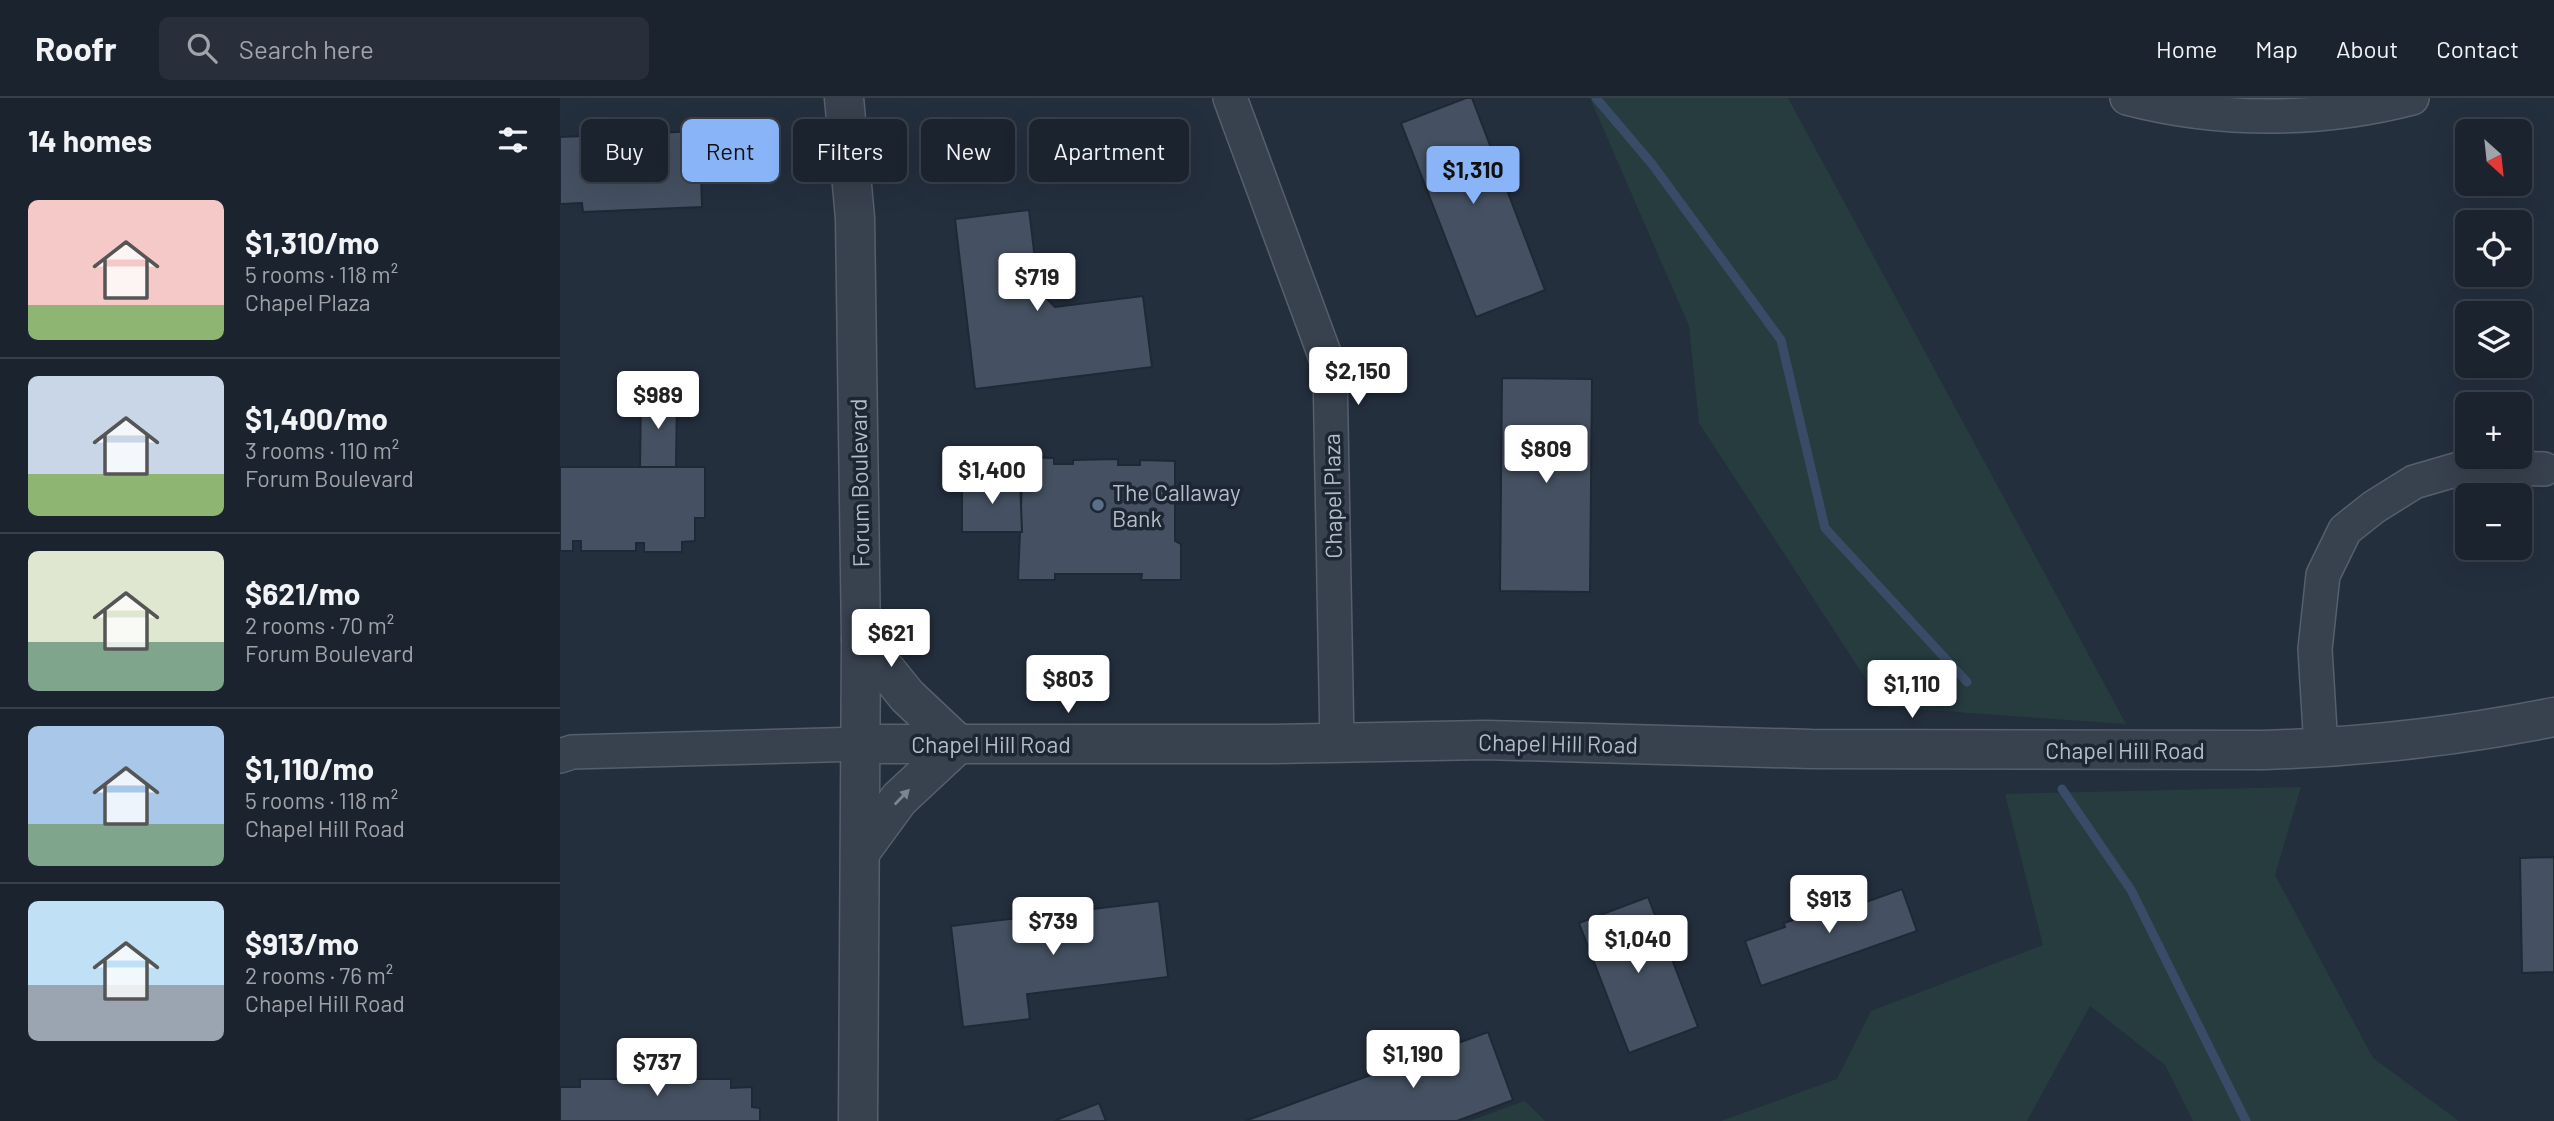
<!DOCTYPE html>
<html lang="en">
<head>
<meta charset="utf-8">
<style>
  body { margin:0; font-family:Barlow,sans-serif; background:#282f3a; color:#f1f3f6; height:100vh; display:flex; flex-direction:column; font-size:26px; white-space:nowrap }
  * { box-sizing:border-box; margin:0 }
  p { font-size:23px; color:#a0a4aa }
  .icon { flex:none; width:38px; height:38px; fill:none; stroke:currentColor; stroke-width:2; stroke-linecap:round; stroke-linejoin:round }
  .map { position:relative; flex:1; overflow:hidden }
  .panel { display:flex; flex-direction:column; background:#1b232e; width:560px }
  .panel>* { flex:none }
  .guide { position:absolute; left:21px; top:21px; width:665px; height:63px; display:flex; gap:14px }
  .needle { width:46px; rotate:153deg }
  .fabs { position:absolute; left:1895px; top:21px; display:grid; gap:14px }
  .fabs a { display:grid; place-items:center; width:77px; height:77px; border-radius:10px; background:#1b232e; box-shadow:0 7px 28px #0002,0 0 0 2px #39404a; font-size:35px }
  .price { position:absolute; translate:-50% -60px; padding:0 16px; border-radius:7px; background:#fff; color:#222; font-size:23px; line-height:46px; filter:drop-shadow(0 2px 4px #0008) }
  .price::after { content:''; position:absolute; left:50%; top:42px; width:21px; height:16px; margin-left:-10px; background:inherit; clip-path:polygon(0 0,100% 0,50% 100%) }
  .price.current { background:#8ab4f8; color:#111 }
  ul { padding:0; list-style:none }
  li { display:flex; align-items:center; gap:21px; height:175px; padding:0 28px }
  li+li { border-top:2px solid #39404a }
  li span { display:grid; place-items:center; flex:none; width:196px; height:140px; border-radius:10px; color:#555 }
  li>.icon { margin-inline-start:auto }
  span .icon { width:84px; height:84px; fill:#fffc; stroke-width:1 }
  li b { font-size:30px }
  h2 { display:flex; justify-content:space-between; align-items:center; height:84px; padding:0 28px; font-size:30px }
  .chip { padding:0 24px; border-radius:10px; background:#1b232e; box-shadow:0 7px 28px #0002,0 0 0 2px #39404a; font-size:24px; line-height:63px }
  .chip.current { background:#8ab4f8; color:#111 }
  header { display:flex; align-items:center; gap:42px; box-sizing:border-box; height:98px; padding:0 35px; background:#1b232e; border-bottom:2px solid #39404a }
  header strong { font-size:33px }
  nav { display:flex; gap:38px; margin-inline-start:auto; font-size:24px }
  .search { width:490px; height:63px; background:#282f3a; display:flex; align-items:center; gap:18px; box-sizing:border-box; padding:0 24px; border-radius:10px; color:#a0a4aa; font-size:26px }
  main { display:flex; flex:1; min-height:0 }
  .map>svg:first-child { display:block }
  .green { fill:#263c3f }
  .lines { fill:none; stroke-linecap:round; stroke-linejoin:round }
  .stream { stroke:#394c67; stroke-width:9 }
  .building { fill:#455162; stroke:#1f2835; stroke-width:2 }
  .minor-casing { stroke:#565f6c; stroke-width:36 }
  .tertiary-casing { stroke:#565f6c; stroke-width:41 }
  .minor { stroke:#38414e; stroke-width:33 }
  .tertiary { stroke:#38414e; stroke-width:38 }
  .oneway { fill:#7c8592 }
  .service-dot { fill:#5c6f8a; stroke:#1d2633; stroke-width:2.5 }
  .labels { text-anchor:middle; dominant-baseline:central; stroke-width:7; stroke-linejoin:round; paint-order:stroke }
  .street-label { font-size:23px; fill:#b4bcc9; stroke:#1d2633 }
  .poi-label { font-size:23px; fill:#b4bcc9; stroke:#1d2633; text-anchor:start }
</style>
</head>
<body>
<header>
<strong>Roofr</strong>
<div class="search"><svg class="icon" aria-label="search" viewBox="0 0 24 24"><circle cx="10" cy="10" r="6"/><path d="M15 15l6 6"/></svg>Search here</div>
<nav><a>Home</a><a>Map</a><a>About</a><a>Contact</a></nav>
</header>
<main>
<section class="panel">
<h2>14 homes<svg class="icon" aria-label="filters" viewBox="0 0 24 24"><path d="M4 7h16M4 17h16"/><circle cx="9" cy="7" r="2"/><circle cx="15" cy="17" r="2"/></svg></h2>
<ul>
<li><span style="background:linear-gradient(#f6c9c9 75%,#8fb573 0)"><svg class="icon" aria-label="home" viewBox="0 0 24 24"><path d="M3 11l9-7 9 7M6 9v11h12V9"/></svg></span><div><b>$1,310/mo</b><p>5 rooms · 118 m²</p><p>Chapel Plaza</p></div></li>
<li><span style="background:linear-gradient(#c9d6e8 70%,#8fb573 0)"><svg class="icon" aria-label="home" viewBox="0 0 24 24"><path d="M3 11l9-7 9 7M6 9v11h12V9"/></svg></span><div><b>$1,400/mo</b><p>3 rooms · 110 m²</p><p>Forum Boulevard</p></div></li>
<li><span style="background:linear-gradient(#dfe7d0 65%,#7fa58c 0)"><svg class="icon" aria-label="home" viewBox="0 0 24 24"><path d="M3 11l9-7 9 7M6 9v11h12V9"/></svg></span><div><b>$621/mo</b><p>2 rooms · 70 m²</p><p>Forum Boulevard</p></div></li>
<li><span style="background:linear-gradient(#a9c7e8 70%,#7fa58c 0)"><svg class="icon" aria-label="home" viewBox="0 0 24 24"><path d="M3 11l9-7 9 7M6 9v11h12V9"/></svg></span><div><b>$1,110/mo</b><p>5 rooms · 118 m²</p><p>Chapel Hill Road</p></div></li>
<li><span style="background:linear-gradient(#bfe0f5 60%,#9aa5b1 0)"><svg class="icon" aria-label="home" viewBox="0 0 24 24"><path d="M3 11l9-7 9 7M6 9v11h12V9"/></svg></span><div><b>$913/mo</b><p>2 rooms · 76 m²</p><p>Chapel Hill Road</p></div></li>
</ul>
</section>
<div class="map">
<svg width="1994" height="1023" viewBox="0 0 1994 1023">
  <rect width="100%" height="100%" fill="#242f3e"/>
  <g class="green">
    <polygon points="1030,0 1228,0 1566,626 1324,609 1139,325 1129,228"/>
    <polygon points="1741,689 1715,777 1813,960 1899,1023 1633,1023 1605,967 1530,908 1467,1023 1161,1023 1277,981 1311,913 1483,847 1445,696"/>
    <polygon points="965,1003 985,1023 910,1023 964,1003"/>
  </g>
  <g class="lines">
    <g class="stream">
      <polyline points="1036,0 1092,66 1221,242 1265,430 1407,584"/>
      <polyline points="1502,691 1571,792 1686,1023"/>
    </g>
  </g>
  <g class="building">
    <polygon points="906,0 912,0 985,192 916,219 841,25"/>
    <polygon points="139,33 139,50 148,49 149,74 141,74 142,109 23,114 22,105 0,106 0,39"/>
    <polygon points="469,112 479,193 495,209 583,198 592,269 415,291 395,121"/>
    <polygon points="942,280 1032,281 1030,494 940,493"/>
    <polygon points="81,297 117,297 116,369 80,370"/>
    <polygon points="463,359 494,360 494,366 513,366 513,362 558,361 558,367 580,367 580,362 615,363 615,443 621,446 621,482 581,482 582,476 495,476 495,482 458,482"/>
    <polygon points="0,369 145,369 145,420 135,420 135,443 122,444 122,454 84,454 84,445 76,445 76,453 21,453 21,443 13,443 13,453 0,453"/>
    <polygon points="460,381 462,434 402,434 402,382"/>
    <polygon points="1994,759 1994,874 1962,875 1960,760"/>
    <polygon points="1342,791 1357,833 1201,888 1185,843 1225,829 1224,825 1246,818 1243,811 1273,800 1275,808 1296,801 1298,807"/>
    <polygon points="1088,799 1138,929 1069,955 1019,825"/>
    <polygon points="599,803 608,879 467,896 470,921 403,929 391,828"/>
    <polygon points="928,934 953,1002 897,1023 685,1023"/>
    <polygon points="121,963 121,981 171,981 171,990 192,989 192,1009 200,1010 200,1023 0,1023 0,989 20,989 20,981 71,981 71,964"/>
    <polygon points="539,1005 546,1023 494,1023"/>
  </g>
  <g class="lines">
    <g class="minor-casing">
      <g id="minor">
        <polyline points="670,0 770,271 777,645"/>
        <path d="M1567,0C1659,24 1759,24 1852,0"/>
        <polyline points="1761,650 1755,551 1763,477 1785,432 1814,409 1854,384 1909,368 1984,371"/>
        <polyline points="0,658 12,654 302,646"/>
      </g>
    </g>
    <g class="tertiary-casing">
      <g id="tertiary">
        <polyline points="284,0 295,120 301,541 298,1023"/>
        <polyline points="301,541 347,598 398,646 339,701 301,753"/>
        <path d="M302,646H714L925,642L1251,651L1704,652C1800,649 1899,638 1994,619"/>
      </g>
    </g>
    <use href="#minor" class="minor"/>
    <use href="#tertiary" class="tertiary"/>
  </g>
  <defs><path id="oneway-solid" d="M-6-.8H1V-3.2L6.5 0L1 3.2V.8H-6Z" transform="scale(1.75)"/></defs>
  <use class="oneway" href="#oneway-solid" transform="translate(342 699) rotate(-46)"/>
  <circle class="service-dot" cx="538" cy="407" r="7"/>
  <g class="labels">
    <g class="street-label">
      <text transform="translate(299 385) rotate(-91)">Forum Boulevard</text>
      <text transform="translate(772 398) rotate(-91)">Chapel Plaza</text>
      <text transform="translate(998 645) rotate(1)">Chapel Hill Road</text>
      <text x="431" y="646">Chapel Hill Road</text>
      <text x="1565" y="652">Chapel Hill Road</text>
    </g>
    <g class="poi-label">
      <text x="552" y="394">The Callaway<tspan x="552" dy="26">Bank</tspan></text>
    </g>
  </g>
</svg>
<div class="fabs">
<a><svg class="needle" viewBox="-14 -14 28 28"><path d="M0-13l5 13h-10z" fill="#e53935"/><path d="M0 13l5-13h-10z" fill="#a0a4aa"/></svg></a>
<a><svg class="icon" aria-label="locate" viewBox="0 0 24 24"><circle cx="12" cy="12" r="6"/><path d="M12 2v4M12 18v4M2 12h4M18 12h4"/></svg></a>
<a><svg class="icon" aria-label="layers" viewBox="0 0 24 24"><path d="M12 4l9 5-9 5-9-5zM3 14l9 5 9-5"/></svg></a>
<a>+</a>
<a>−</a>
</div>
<b class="price current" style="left:913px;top:108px">$1,310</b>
<b class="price" style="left:477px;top:215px">$719</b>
<b class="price" style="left:798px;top:309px">$2,150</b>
<b class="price" style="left:98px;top:333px">$989</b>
<b class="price" style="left:986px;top:387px">$809</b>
<b class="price" style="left:432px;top:408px">$1,400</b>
<b class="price" style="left:331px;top:571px">$621</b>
<b class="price" style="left:508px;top:617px">$803</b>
<b class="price" style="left:1352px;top:622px">$1,110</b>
<b class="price" style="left:1269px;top:837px">$913</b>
<b class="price" style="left:493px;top:859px">$739</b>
<b class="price" style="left:1078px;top:877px">$1,040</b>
<b class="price" style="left:853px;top:992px">$1,190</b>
<b class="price" style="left:97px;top:1000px">$737</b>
<div class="guide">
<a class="chip">Buy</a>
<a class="chip current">Rent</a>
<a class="chip">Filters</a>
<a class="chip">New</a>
<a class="chip">Apartment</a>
</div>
</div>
</main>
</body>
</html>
